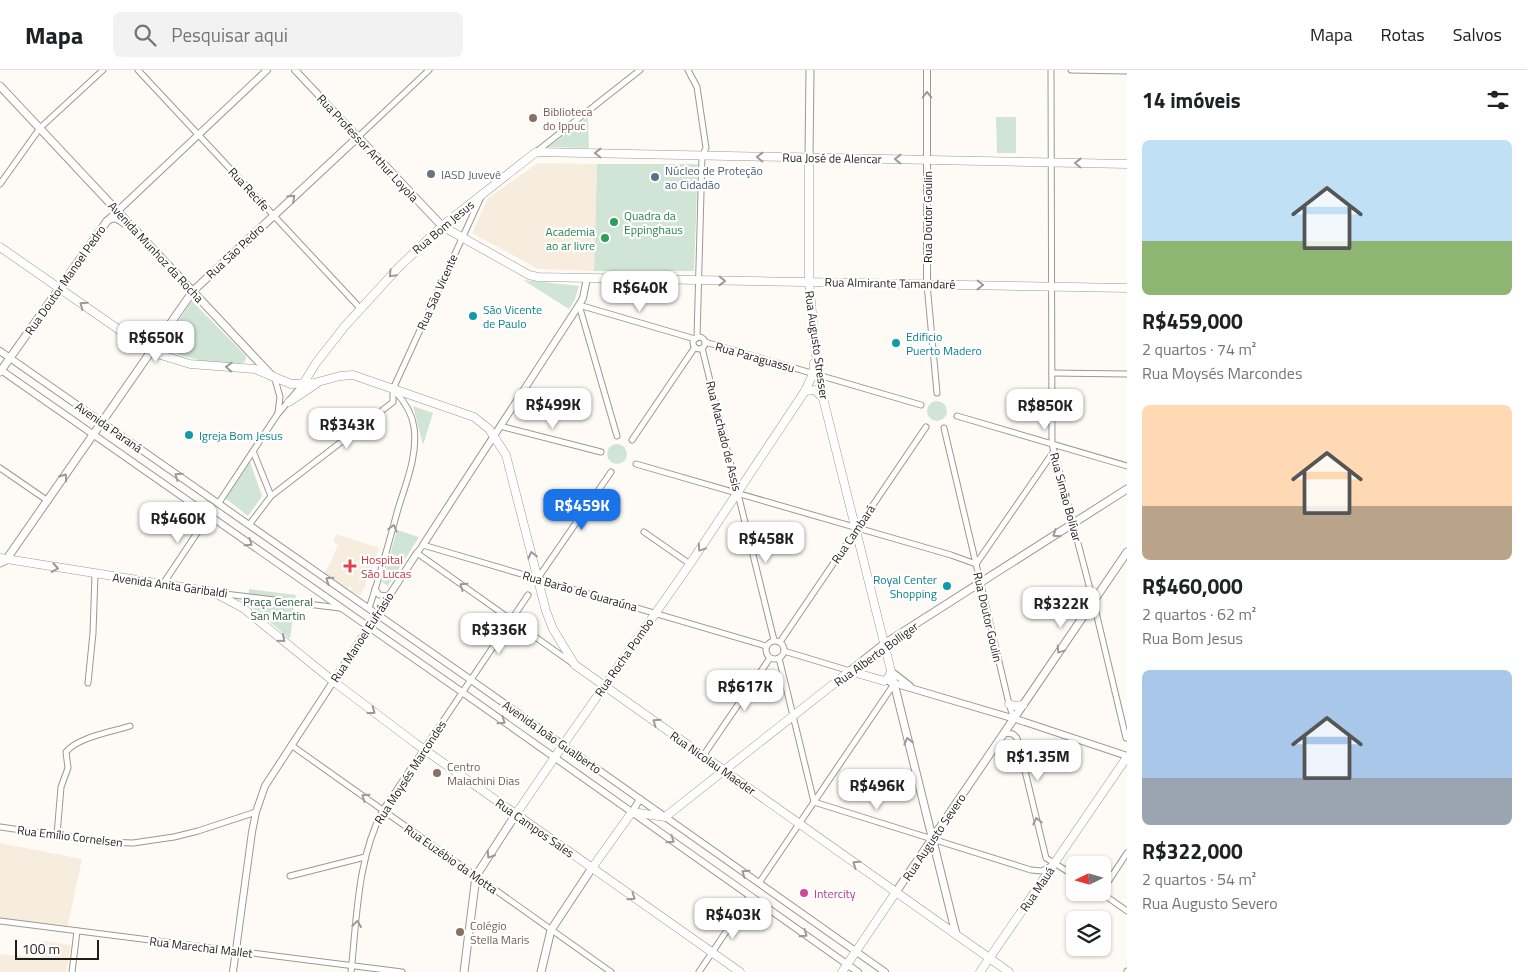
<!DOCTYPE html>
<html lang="pt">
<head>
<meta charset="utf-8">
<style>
  body { margin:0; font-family:"Titillium Web",sans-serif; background:#f2f2f2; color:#202124; height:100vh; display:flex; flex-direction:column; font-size:19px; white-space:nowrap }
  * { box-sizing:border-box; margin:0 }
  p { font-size:16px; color:#757577 }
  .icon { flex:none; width:28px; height:28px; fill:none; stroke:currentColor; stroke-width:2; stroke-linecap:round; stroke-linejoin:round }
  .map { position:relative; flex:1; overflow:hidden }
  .details { display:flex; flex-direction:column; background:#fff; width:400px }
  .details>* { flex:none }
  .needle { width:32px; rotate:265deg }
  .buttons { position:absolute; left:1066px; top:786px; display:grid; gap:10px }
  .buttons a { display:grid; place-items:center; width:45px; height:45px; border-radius:8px; background:#fff; box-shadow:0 1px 4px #0004; font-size:25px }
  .scale { position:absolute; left:15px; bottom:12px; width:84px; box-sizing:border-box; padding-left:5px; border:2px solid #201e1b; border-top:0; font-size:14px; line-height:18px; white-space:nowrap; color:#201e1b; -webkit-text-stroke:4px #fff; paint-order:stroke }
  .price { position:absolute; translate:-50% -42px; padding:0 11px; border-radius:10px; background:#fff; color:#222; font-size:16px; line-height:32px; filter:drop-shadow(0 1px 2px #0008) }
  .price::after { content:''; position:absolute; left:50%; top:30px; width:15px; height:11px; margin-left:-8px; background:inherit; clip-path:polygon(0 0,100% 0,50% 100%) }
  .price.current { background:#1a73e8; color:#fff }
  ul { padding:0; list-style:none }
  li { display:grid; align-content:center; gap:10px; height:265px; padding:0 15px }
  li span { display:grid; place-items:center; height:155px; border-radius:8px; color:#555 }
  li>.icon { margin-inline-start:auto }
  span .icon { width:90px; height:90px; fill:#fffc; stroke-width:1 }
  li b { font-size:21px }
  h2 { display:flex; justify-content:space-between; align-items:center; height:60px; padding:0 15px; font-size:21px }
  header { display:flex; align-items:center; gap:30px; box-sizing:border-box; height:70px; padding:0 25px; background:#fff; border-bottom:1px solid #e0e0e0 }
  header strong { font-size:24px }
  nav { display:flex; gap:28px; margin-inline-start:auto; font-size:18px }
  .search { width:350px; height:45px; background:#f2f2f2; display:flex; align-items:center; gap:12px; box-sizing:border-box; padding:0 18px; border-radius:8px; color:#757577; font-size:19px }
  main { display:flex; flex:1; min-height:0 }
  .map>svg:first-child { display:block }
  .built { fill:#f7edde }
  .green { fill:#d0e5d6 }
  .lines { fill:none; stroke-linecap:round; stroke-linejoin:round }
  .minor-casing { stroke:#9d9890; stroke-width:7 }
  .tertiary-casing { stroke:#9d9890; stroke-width:8 }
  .secondary-casing { stroke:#9d9890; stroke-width:9 }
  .primary-casing { stroke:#9d9890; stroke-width:9 }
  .minor { stroke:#fff; stroke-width:5 }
  .tertiary { stroke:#fff; stroke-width:6 }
  .secondary { stroke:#fff; stroke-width:7 }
  .primary { stroke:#fff; stroke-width:8 }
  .oneway { stroke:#9b9a98 }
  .education-dot { fill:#8d6e63; stroke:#fff; stroke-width:2 }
  .worship-dot { fill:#6b7280; stroke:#fff; stroke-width:2 }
  .service-dot { fill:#5c6f8a; stroke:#fff; stroke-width:2 }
  .leisure-dot { fill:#2e9e5b; stroke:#fff; stroke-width:2 }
  .culture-dot { fill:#0f9aa8; stroke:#fff; stroke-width:2 }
  .health-dot { fill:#e0444e; stroke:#fff; stroke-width:2 }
  .hotel-dot { fill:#d1479c; stroke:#fff; stroke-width:2 }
  .labels { text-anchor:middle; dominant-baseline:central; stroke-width:4.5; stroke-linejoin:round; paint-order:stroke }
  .education-label { font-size:12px; fill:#785e54; stroke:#fff; text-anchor:start }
  .street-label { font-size:12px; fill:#201e1b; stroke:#fff }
  .service-label { font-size:12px; fill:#4e5e75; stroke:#fff; text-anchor:start }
  .worship-label { font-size:12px; fill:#5b616d; stroke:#fff; text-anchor:start }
  .leisure-label { font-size:12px; fill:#27864d; stroke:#fff; text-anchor:start }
  .culture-label { font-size:12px; fill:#0d838f; stroke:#fff; text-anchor:start }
  .health-label { font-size:12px; fill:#be3a42; stroke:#fff; text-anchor:start }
  .park-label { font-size:12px; fill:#2f5d3f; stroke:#fff }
  .hotel-label { font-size:12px; fill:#b23c85; stroke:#fff; text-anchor:start }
</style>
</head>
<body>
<header>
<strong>Mapa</strong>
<div class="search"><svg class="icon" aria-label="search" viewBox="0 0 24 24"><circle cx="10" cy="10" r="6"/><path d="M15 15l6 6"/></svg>Pesquisar aqui</div>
<nav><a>Mapa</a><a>Rotas</a><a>Salvos</a></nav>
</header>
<main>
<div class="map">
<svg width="1127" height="902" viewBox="0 0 1127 902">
  <rect width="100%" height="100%" fill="#fefbf6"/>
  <g class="built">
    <polygon points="538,93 597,94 594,201 538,199 472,163 488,128"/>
    <polygon points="336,464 379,478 376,487 371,486 369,495 373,497 369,503 365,514 366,515 360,526 350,521 352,518 350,516 348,519 324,503 331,492 338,474 333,472"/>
    <polygon points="0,773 82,789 67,859 0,850"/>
    <polygon points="43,871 71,875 66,902 0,902 0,884 40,888"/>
  </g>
  <g class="green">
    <polygon points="588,47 589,78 548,77"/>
    <polygon points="996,47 1016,47 1016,83 997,83"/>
    <polygon points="597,94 698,94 694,201 594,201"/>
    <polygon points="523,210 579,216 575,229 569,239"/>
    <path d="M192,231L246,286L245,292C222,299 183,287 161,277Z"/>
    <circle cx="937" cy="341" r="10"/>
    <polygon points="413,336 433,343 423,375"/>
    <circle cx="617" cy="384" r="10"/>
    <polygon points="250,392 262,426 248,446 225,428"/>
    <polygon points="397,460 419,467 388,516 382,512"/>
    <polygon points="249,519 296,525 290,569 248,534"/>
  </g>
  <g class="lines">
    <g class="minor-casing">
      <g id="minor">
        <polyline points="138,0 360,238"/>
        <polyline points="688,0 697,17 706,78 702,86 697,268"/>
        <polyline points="1051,0 1052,374 1095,538 1126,668"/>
        <polyline points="1071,0 1127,1"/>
        <polyline points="358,67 429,0"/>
        <polyline points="536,82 640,0"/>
        <polyline points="0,114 40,58 103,0"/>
        <polyline points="927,214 937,323"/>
        <polyline points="579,235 617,366"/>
        <polyline points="579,235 695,269"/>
        <circle cx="699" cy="273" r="6"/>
        <polyline points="705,272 921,335"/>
        <polyline points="702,278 774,570"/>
        <polyline points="1052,303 1127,304"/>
        <polyline points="275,309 280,327 278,343"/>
        <polyline points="957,346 1127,396"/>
        <polyline points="500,356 601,382"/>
        <polyline points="944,358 1009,634 1014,649"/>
        <polyline points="632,370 695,277"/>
        <polyline points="253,381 271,426"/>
        <polyline points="636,394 951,485 976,494 1054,381"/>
        <polyline points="0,398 48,431"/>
        <polyline points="218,434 277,345 303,314"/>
        <polyline points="249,455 271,426 393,332 393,319 481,127"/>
        <polyline points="644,462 690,494"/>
        <polyline points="538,508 611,402"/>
        <polyline points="163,514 209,445"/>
        <polyline points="375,519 379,525 389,526"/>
        <polyline points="217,523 340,538"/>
        <path d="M369,538C380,506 389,472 398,439C406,413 418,385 414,357C412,343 404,331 395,321"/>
        <circle cx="775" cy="580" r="9"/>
        <polyline points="780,572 926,357"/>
        <polyline points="784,581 850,601"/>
        <polyline points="779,588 814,732"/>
        <polyline points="572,593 417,483 423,475 766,576"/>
        <polyline points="88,613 93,563 95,504"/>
        <polyline points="1004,663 1013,664 1017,668 1046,788 1075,806"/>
        <polyline points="291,675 611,902"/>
        <polyline points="703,686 770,588"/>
        <polyline points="814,732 1031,800 1042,801 1051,796"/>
        <polyline points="0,757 106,772 133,773 174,767 198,761 256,742"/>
        <path d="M57,765L61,717L68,698L66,682C78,667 112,662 130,656"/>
        <polyline points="290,806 365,787"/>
        <polyline points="759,813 894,614"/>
        <polyline points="1102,821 1127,783"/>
        <polyline points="1100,822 1127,841"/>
        <polyline points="0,851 402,902"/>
        <polyline points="72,902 77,861"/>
        <path d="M351,902C357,848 357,789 383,740L528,525"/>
        <polyline points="699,902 750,826"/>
        <polyline points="1127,902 1127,901"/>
      </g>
    </g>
    <g class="tertiary-casing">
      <g id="tertiary">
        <polyline points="295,0 358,67"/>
        <polyline points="108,150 267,0"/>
        <polyline points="927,214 927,0"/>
        <polyline points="0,281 471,610 885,902"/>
        <polyline points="1,300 462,622 858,902"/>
        <polyline points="423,475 579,235 583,228 587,208"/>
        <polyline points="891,601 910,616"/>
        <polyline points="890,612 1025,652 1127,686"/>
        <polyline points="632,742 640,729"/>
        <polyline points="233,902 252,762 256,742 265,716 417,483"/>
      </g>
    </g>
    <g class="secondary-casing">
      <g id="secondary">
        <polyline points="0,16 273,307"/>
        <polyline points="809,88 810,0"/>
        <path d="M0,302L107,151C114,146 118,148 124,153"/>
        <polyline points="0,493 6,490 193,221 358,67 442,156"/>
        <polyline points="850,601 884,574 1127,419"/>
        <polyline points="891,601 956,864"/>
        <polyline points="896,822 1127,482"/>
        <polyline points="464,902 476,806 516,744"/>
        <polyline points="541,902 551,860 592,798"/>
      </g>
    </g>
    <g class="primary-casing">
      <g id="primary">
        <polyline points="442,156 529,205 538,207 1127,218"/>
        <polyline points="0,177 151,282 190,294 255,299 291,314 314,313 340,306 353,305 474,347 489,359 506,385 546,541 553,559 575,595 1009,902"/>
        <polyline points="303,314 316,293 345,256 398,198 442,156 536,82 1127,94"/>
        <polyline points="805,321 815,320 823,328"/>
        <polyline points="289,332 316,314"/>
        <polyline points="0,488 213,522 243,538 333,611 415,673 740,902"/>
        <polyline points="1009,634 1015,636 1023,635"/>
        <polyline points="563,675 690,494 805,321 813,304 814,293"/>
        <polyline points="516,744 559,681"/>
        <polyline points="592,798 632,742 665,747 850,601 884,611 889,607 891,601 823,328 816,284 809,212 809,88"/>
        <polyline points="842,902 896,822"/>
        <polyline points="980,902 1127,687"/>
      </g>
    </g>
    <use href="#minor" class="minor"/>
    <use href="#tertiary" class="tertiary"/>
    <use href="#secondary" class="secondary"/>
    <use href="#primary" class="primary"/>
  </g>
  <defs><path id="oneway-chevron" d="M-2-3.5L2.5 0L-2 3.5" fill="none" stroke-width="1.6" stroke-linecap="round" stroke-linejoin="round" transform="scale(1.25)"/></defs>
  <g class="oneway">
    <use href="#oneway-chevron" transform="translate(927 25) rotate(-90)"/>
    <use href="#oneway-chevron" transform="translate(598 83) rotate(-179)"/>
    <use href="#oneway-chevron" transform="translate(760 87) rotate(-179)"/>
    <use href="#oneway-chevron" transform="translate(898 89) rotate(-179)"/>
    <use href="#oneway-chevron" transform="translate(1078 93) rotate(-179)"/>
    <use href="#oneway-chevron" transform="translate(292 128) rotate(-43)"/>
    <use href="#oneway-chevron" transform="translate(392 204) rotate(134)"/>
    <use href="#oneway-chevron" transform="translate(722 211) rotate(1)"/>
    <use href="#oneway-chevron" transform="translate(980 215) rotate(1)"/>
    <use href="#oneway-chevron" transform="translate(83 235) rotate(-145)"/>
    <use href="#oneway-chevron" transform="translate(229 297) rotate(-177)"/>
    <use href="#oneway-chevron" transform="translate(178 406) rotate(-145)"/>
    <use href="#oneway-chevron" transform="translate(64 407) rotate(-55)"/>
    <use href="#oneway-chevron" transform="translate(393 458) rotate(-74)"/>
    <use href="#oneway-chevron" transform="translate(1056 464) rotate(147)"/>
    <use href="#oneway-chevron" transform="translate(249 473) rotate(35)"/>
    <use href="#oneway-chevron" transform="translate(701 478) rotate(124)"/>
    <use href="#oneway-chevron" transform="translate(532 485) rotate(-104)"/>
    <use href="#oneway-chevron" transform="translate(55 498) rotate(9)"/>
    <use href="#oneway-chevron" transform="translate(329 510) rotate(-145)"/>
    <use href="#oneway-chevron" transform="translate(463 516) rotate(-145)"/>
    <use href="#oneway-chevron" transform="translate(282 569) rotate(39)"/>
    <use href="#oneway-chevron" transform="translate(1060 580) rotate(124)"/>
    <use href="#oneway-chevron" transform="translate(372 641) rotate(37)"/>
    <use href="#oneway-chevron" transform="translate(502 651) rotate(35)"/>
    <use href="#oneway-chevron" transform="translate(656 652) rotate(-145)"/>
    <use href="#oneway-chevron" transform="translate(908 671) rotate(-104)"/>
    <use href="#oneway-chevron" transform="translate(365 727) rotate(-145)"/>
    <use href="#oneway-chevron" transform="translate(1037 751) rotate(-103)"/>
    <use href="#oneway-chevron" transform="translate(671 770) rotate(35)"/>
    <use href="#oneway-chevron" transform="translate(490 785) rotate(123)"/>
    <use href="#oneway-chevron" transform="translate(856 794) rotate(-145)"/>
    <use href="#oneway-chevron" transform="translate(745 803) rotate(-145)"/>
    <use href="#oneway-chevron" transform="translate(632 827) rotate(35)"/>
    <use href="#oneway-chevron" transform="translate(357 854) rotate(-83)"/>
    <use href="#oneway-chevron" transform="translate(804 864) rotate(35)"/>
  </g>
  <g class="education-dot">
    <circle cx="533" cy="48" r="5"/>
    <circle cx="437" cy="703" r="5"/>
    <circle cx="460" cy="862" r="5"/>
  </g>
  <circle class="worship-dot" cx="431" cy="104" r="5"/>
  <circle class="service-dot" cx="655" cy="107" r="5"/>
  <g class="leisure-dot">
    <circle cx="614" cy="152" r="5"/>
    <circle cx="605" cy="168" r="5"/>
  </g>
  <g class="culture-dot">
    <circle cx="473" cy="246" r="5"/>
    <circle cx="896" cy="273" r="5"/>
    <circle cx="189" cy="365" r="5"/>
    <circle cx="947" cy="516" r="5"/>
  </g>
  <path class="health-dot" d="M347.5 488.5h5v5h5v5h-5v5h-5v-5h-5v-5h5z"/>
  <circle class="hotel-dot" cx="804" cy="823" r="5"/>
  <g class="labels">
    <g class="education-label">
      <text x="543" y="41">Biblioteca<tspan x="543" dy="14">do Ippuc</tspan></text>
      <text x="447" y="696">Centro<tspan x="447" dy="14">Malachini Dias</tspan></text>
      <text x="470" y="855">Colégio<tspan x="470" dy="14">Stella Maris</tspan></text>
    </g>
    <g class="street-label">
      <text transform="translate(368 78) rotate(47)">Rua Professor Arthur Loyola</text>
      <text transform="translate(832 88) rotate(1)">Rua José de Alencar</text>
      <text transform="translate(249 119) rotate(47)">Rua Recife</text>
      <text transform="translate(927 147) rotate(-90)">Rua Doutor Goulin</text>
      <text transform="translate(443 157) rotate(-40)">Rua Bom Jesus</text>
      <text transform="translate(235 181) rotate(-43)">Rua São Pedro</text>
      <text transform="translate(156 182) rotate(47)">Avenida Munhoz da Rocha</text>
      <text transform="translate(65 210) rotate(-55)">Rua Doutor Manoel Pedro</text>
      <text transform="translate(890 213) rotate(1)">Rua Almirante Tamandaré</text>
      <text transform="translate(437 222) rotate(-66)">Rua São Vicente</text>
      <text transform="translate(817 275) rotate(82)">Rua Augusto Stresser</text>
      <text transform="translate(755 287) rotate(16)">Rua Paraguassu</text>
      <text transform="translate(109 357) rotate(35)">Avenida Paraná</text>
      <text transform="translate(724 366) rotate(76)">Rua Machado de Assis</text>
      <text transform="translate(1066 427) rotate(75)">Rua Simão Bolívar</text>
      <text transform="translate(853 464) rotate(-56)">Rua Cambará</text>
      <text transform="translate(170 515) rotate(8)">Avenida Anita Garibaldi</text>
      <text transform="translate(580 521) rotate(16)">Rua Barão de Guaraúna</text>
      <text transform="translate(988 547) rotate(77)">Rua Doutor Goulin</text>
      <text transform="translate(362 567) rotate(-57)">Rua Manoel Eufrásio</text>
      <text transform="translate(876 584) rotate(-36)">Rua Alberto Bolliger</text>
      <text transform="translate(624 587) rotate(-55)">Rua Rocha Pombo</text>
      <text transform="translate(552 667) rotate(35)">Avenida João Gualberto</text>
      <text transform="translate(713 693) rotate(35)">Rua Nicolau Maeder</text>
      <text transform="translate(410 702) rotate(-57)">Rua Moysés Marcondes</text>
      <text transform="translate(535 758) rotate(35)">Rua Campos Sales</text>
      <text transform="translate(70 766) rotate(7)">Rua Emílio Cornelsen</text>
      <text transform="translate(934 767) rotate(-56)">Rua Augusto Severo</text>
      <text transform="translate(451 789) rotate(35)">Rua Euzébio da Motta</text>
      <text transform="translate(1037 819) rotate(-56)">Rua Mauá</text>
      <text transform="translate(201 877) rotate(7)">Rua Marechal Mallet</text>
    </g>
    <g class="service-label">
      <text x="665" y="100">Núcleo de Proteção<tspan x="665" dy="14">ao Cidadão</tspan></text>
    </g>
    <g class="worship-label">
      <text x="441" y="104">IASD Juvevê</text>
    </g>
    <g class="leisure-label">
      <text x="624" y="145">Quadra da<tspan x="624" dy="14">Eppinghaus</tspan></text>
      <text x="595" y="161" text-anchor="end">Academia<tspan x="595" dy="14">ao ar livre</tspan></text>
    </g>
    <g class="culture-label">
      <text x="483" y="239">São Vicente<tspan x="483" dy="14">de Paulo</tspan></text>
      <text x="906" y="266">Edificio<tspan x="906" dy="14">Puerto Madero</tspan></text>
      <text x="199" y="365">Igreja Bom Jesus</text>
      <text x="937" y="509" text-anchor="end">Royal Center<tspan x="937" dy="14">Shopping</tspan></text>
    </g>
    <g class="health-label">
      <text x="361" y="489">Hospital<tspan x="361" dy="14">São Lucas</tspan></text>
    </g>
    <g class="park-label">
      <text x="278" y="531">Praça General<tspan x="278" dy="14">San Martin</tspan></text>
    </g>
    <g class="hotel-label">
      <text x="814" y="823">Intercity</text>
    </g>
  </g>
</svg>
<div class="buttons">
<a><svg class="needle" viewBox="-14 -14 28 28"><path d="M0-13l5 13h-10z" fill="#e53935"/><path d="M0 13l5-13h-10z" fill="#757577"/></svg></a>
<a><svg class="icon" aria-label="layers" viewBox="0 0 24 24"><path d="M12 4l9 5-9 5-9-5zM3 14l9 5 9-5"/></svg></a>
</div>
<div class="scale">100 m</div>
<b class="price" style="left:640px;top:243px">R$640K</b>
<b class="price" style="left:156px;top:293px">R$650K</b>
<b class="price" style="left:553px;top:360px">R$499K</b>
<b class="price" style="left:1045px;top:361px">R$850K</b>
<b class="price" style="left:347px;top:380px">R$343K</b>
<b class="price current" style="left:582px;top:461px">R$459K</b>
<b class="price" style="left:178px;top:474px">R$460K</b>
<b class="price" style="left:766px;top:494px">R$458K</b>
<b class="price" style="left:1061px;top:559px">R$322K</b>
<b class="price" style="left:499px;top:585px">R$336K</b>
<b class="price" style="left:745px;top:642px">R$617K</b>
<b class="price" style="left:1038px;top:712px">R$1.35M</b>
<b class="price" style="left:877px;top:741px">R$496K</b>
<b class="price" style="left:733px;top:870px">R$403K</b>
</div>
<section class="details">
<h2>14 imóveis<svg class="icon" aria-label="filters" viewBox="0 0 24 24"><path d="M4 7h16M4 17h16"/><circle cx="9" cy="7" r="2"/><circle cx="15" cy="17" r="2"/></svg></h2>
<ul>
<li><span style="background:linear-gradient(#bfe0f5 65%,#8fb573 0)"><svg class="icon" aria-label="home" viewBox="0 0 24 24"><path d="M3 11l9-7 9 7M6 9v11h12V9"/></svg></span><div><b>R$459,000</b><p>2 quartos · 74 m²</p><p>Rua Moysés Marcondes</p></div></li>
<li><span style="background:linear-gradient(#ffd9b3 65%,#b9a48a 0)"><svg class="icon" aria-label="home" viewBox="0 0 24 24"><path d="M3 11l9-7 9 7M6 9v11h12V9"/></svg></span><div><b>R$460,000</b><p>2 quartos · 62 m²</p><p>Rua Bom Jesus</p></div></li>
<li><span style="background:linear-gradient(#a9c7e8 70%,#9aa5b1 0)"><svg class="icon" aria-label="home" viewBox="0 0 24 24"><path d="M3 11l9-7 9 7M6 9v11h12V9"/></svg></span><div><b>R$322,000</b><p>2 quartos · 54 m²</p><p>Rua Augusto Severo</p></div></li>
</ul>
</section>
</main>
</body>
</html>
